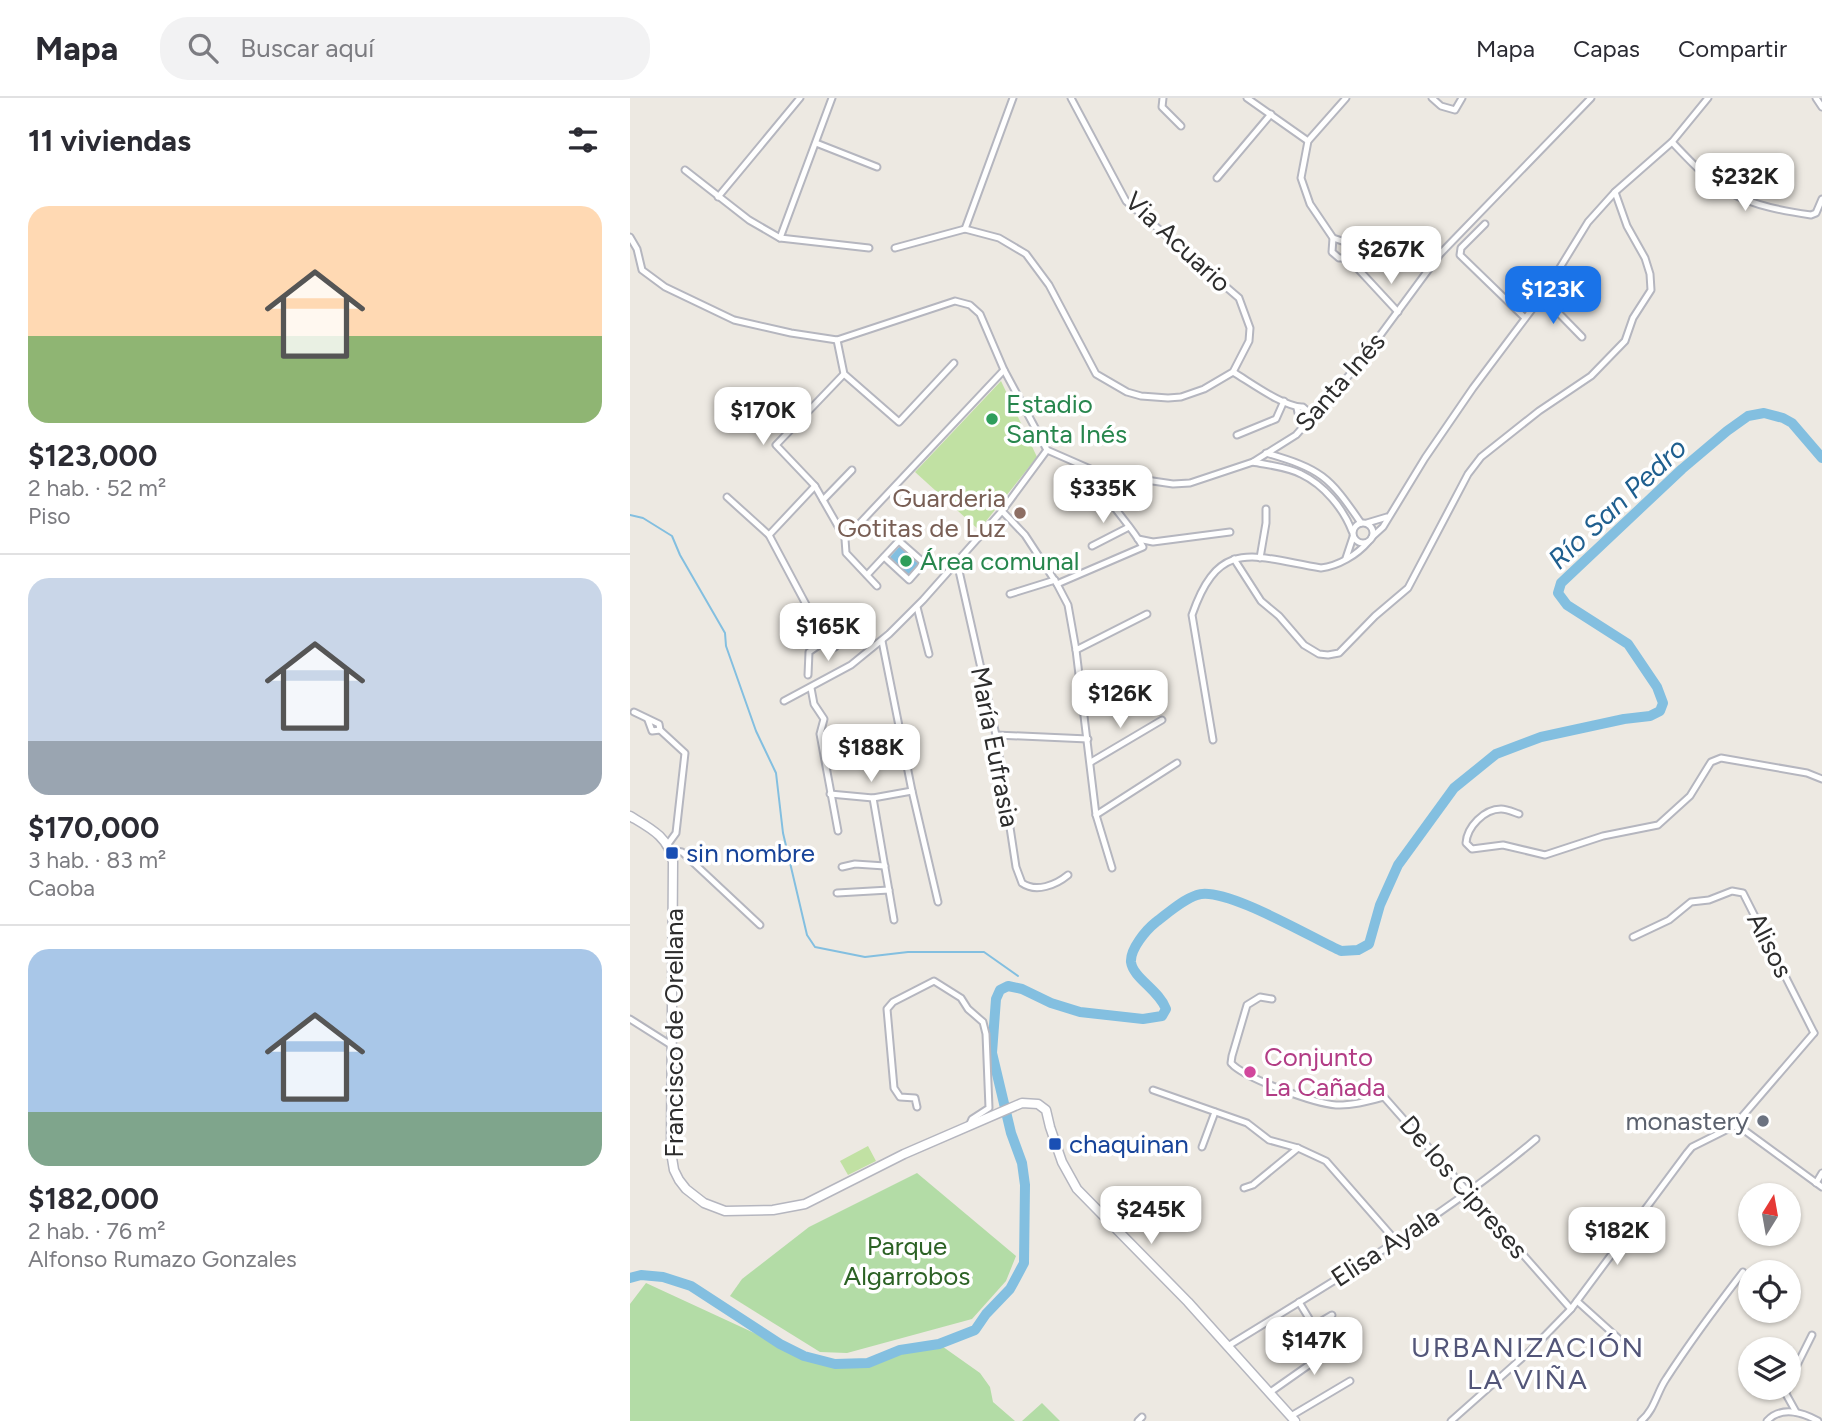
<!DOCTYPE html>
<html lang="es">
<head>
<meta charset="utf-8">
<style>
  body { margin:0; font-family:Figtree,sans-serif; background:#f2f2f3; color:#2b2b33; height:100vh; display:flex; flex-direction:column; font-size:26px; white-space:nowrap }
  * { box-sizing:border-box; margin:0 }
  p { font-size:23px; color:#7c7c81 }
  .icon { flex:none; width:38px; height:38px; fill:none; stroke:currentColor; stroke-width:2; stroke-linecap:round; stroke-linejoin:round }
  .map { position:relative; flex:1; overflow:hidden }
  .details { display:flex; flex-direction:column; background:#fff; width:630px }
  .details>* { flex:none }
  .needle { width:46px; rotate:11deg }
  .tools { position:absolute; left:1108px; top:1085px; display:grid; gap:14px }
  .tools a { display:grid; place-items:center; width:63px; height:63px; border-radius:50%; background:#fff; box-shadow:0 2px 5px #0004; font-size:35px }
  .price { position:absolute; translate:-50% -60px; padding:0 16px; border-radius:14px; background:#fff; color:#222; font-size:23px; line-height:46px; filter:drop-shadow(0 2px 4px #0008) }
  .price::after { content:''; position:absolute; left:50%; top:42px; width:21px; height:16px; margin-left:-10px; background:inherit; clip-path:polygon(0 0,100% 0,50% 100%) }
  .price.on { background:#1a73e8; color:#fff }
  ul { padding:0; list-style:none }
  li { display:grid; align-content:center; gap:14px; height:371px; padding:0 28px }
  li+li { border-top:2px solid #e1e1e2 }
  li span { display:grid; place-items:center; height:217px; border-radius:21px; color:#555 }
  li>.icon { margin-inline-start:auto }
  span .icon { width:126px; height:126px; fill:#fffc; stroke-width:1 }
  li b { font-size:30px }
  h2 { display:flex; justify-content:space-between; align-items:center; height:84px; padding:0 28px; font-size:30px }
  header { display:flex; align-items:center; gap:42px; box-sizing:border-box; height:98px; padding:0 35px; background:#fff; border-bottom:2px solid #e1e1e2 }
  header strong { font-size:33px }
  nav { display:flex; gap:38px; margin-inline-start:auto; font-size:24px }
  .search { width:490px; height:63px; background:#f2f2f3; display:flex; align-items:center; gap:18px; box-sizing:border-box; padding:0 24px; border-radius:28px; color:#7c7c81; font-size:26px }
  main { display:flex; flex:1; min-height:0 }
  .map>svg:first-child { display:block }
  .green { fill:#b3dca6 }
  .pitch { fill:#c1e1a3 }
  .water { fill:#83bfe0 }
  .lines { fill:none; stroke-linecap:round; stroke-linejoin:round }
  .stream { stroke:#83bfe0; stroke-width:2 }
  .river { stroke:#83bfe0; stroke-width:10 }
  .street-casing { stroke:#b5b6bf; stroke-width:9 }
  .secondary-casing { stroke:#b5b6bf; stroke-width:11 }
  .street { stroke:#fff; stroke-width:5 }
  .secondary { stroke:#fff; stroke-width:8 }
  .leisure-dot { fill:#2e9e5b; stroke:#fff; stroke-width:2.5 }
  .education-dot { fill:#8d6e63; stroke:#fff; stroke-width:2.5 }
  .transit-dot { fill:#1a4fb4; stroke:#fff; stroke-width:2.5 }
  .hotel-dot { fill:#d1479c; stroke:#fff; stroke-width:2.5 }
  .worship-dot { fill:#6b7280; stroke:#fff; stroke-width:2.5 }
  .labels { text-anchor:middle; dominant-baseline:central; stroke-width:7; stroke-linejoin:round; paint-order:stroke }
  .street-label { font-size:26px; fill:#2d2d2d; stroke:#fff }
  .leisure-label { font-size:26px; fill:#27864d; stroke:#fff; text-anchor:start }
  .education-label { font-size:26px; fill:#785e54; stroke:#fff; text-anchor:end }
  .transit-label { font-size:26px; fill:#164399; stroke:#fff; text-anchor:start }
  .hotel-label { font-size:26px; fill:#b23c85; stroke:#fff; text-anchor:start }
  .worship-label { font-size:26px; fill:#5b616d; stroke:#fff; text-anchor:end }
  .park-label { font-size:26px; fill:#2c6225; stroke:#fff }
  .water-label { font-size:28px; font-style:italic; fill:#1f5f8f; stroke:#fff }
  .neighbourhood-label { font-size:28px; letter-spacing:2px; fill:#535679; stroke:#fff }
</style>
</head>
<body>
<header>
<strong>Mapa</strong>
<div class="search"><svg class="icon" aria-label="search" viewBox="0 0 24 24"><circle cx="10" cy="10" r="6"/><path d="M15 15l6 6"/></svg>Buscar aquí</div>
<nav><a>Mapa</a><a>Capas</a><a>Compartir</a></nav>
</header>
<main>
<section class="details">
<h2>11 viviendas<svg class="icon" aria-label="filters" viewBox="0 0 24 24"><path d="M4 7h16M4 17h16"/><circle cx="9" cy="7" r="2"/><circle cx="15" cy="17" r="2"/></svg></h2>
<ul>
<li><span style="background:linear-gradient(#ffd9b3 60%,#8fb573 0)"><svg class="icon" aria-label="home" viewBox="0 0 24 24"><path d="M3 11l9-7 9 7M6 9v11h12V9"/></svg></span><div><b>$123,000</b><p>2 hab. · 52 m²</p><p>Piso</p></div></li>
<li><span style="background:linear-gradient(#c9d6e8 75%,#9aa5b1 0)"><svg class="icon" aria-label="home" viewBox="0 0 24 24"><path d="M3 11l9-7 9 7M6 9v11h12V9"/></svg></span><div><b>$170,000</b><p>3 hab. · 83 m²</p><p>Caoba</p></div></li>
<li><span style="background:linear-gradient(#a9c7e8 75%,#7fa58c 0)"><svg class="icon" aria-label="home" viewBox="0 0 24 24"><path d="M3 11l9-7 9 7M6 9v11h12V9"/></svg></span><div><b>$182,000</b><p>2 hab. · 76 m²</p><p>Alfonso Rumazo Gonzales</p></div></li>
</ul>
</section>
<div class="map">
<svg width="1192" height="1323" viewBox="0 0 1192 1323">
  <rect width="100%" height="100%" fill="#ede9e2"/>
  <g class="green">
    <polygon points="287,1075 386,1158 376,1183 342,1221 217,1255 190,1254 100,1198 112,1181 179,1129"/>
    <polygon points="16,1185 174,1258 205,1266 238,1265 270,1252 309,1246 350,1275 360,1289 363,1304 385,1323 0,1323 0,1206"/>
    <polygon points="412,1305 430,1323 392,1323"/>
  </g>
  <g class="pitch">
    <polygon points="371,283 407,359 349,432 285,374"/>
    <polygon points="238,1048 246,1063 218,1077 210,1063"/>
  </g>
  <polygon class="water" points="270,448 292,467 281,479 260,459"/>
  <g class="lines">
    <polyline class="stream" points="0,417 13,420 42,438 50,457 95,535 96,548 126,633 146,675 153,735 177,837 185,849 235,859 278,854 354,854 388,878"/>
    <path class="river" d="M0,1180L11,1177L33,1179L61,1188L150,1246L174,1258L205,1266L238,1265L270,1252L309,1246L345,1232L356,1216L380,1191L394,1165L395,1087L392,1065L381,1035L362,955L366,901L370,892L378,888L392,891L421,905L450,914L513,921L532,918L536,911C529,892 503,880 501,864C500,851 516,832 526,824C538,815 552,802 567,797C593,787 682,840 711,853L728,852L739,846L750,807L768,767L824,690L866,656L911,639L994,621L1020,618L1030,613L1033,605L1027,589L998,546L937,507L928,495L931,485L1052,371L1097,333L1118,318L1134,315L1153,320L1162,325L1192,360"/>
    <g class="street-casing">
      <g id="street">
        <polyline points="533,0 532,9 551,28"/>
        <polyline points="617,0 678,43"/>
        <polyline points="716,0 678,43 671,80 680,106 703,140 702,154 709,160 718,160"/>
        <polyline points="802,0 811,8 825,12 832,0"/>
        <polyline points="1186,0 1192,9"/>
        <path d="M1042,44C1059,62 1079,84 1101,95C1125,108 1154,113 1181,117L1186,115L1192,101"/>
        <polyline points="186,45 247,69"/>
        <polyline points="55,72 119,122 150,140 239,150"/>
        <polyline points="587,80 641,16"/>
        <polyline points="88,99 170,0"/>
        <polyline points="855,126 831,150 830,157 895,220"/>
        <polyline points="335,131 383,0"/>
        <polyline points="0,139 7,151 12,172 35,189 104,222 161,235 207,242 325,203 340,207 350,216 374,272 417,352 465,373 489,378 543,386 560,385 623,364 666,337 729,266 810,156 961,0"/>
        <polyline points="150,140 202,0"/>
        <polyline points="703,140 715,144 719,151 718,160 768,214"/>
        <polyline points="265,150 335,131 369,140 396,156 419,187 466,276 497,294 511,298 538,300 551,299 574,291 603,274 619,243 620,230 609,200 496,103 441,0"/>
        <polyline points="912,198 952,239"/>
        <polyline points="207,242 214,276 269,324 324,265"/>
        <path d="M603,274C620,284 655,310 673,309L683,318"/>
        <polyline points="667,310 668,315 678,324"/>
        <polyline points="607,337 646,321 654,303"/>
        <path d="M636,355C691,371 699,378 731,425"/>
        <path d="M623,364C638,367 658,369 671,376C694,387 713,410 722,433"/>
        <polyline points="185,388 139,437 180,514 205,549"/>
        <polyline points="97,399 139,437"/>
        <polyline points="193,402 222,372"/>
        <polyline points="372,413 395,437 427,486 438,507 446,552 466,717 482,770"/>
        <circle cx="733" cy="435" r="10"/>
        <polyline points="737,425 757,419"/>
        <polyline points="209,430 185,388 146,347 214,276"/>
        <polyline points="742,439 753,429 795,360 843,290 915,194 958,124 985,94 1042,44 1078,0"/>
        <polyline points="508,441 523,444 600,434"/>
        <polyline points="462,448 499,429"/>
        <polyline points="254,459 279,482 294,465 269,443"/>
        <polyline points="630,460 636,425 636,411"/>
        <polyline points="716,460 723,439"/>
        <polyline points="604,461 631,503 649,518 674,547 689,556 698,557 709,555 745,518 778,490 838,376 851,359 909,313 961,278 995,243 1003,220 1021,192 1020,176 1015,160 997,128 985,94"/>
        <path d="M327,464L366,637L386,769L392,785C406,795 426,787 438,777"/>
        <polyline points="237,477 278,433"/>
        <path d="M427,486L513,449C499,423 473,403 465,373"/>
        <polyline points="247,488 216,455 215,441 374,272"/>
        <polyline points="380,496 425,482"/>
        <polyline points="287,509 299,556"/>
        <polyline points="252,543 282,693 308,804"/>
        <polyline points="446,552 517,516"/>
        <polyline points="178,577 179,554 199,540"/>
        <polyline points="181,590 184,606 194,621 190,636 208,733"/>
        <polyline points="154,603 221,567 259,536 293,502 372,413 417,352"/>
        <polyline points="454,605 461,605 494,589"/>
        <polyline points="4,614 29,626 30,632 55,655 46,735 38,746"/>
        <polyline points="18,622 22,633 30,632"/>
        <polyline points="366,637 458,641"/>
        <path d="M583,642L562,517C589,438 624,459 691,470C708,468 727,457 738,444"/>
        <polyline points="461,664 532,622"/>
        <polyline points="200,696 243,700 282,693"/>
        <polyline points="243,700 264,822"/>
        <path d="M889,716C883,714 877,711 871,711C854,711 837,729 836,745L842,751L873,747L915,757L973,738L1028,727L1060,698L1081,664L1091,660L1177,675L1192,681"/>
        <polyline points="466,717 547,665"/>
        <polyline points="41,752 52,754 130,827"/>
        <polyline points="212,769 225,766 255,768"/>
        <polyline points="207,795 259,792"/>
        <polyline points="1003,839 1039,822 1061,804 1079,802 1102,793 1113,795 1184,935"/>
        <path d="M642,901L630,899L617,907L602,958L601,965L604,968C621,982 683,1005 706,1007C721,1008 739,1003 754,999L941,1211"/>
        <polyline points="0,921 41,947"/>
        <polyline points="523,992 617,1025 639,1042 668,1050 696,1063 766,1143"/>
        <polyline points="287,1009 285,1000 270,999 264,990 257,911 263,904 304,883 331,900 338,911 353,924 356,936 359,1010 342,1021 339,1028"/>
        <polyline points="1104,1028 1114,1032 1192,1089"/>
        <polyline points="572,1049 585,1014"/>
        <polyline points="1186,1085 1192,1075"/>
        <polyline points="614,1090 623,1087 668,1050"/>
        <polyline points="947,1203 988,1240"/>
        <polyline points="669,1204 683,1227"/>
        <polyline points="668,1237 702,1217"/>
        <path d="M598,1248C703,1183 811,1121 906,1041"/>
        <polyline points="1158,1285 1182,1237"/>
        <polyline points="1157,1290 1156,1296 1166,1314"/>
        <polyline points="639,1295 713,1243"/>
        <polyline points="661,1318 720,1283"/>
        <polyline points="508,1323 512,1319"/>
        <polyline points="821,1323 901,1252 941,1211 1057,1055 1062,1049 1104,1028 1184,935"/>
        <path d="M1011,1323C1024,1313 1027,1294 1036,1281C1060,1244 1086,1209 1113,1174"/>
        <path d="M1137,1323C1151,1308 1172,1314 1188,1323"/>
      </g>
    </g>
    <g class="secondary-casing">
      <path id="secondary" d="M0,718C20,730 39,739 43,764L41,1054L44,1072L49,1082L56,1091L74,1105L95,1113L143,1112L175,1106L274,1056L392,1005L408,1006L416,1012L420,1029L432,1064L447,1091L558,1204L665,1323"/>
    </g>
    <use href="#street" class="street"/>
    <use href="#secondary" class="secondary"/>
  </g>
  <g class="leisure-dot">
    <circle cx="362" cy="321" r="7"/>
    <circle cx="276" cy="463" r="7"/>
  </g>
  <circle class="education-dot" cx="390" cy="415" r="7"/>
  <g class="transit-dot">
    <rect x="35" y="748" width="14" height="14" rx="3.5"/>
    <rect x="418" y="1039" width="14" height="14" rx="3.5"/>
  </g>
  <circle class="hotel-dot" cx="620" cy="974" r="7"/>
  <circle class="worship-dot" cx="1133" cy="1023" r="7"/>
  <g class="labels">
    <g class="street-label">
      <text transform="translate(548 144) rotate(43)">Via Acuario</text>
      <text transform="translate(710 284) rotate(-49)">Santa Inés</text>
      <text transform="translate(365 649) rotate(79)">María Eufrasia</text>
      <text transform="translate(1140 847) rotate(63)">Alisos</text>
      <text transform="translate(44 935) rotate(-90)">Francisco de Orellana</text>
      <text transform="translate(834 1089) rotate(49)">De los Cipreses</text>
      <text transform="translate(755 1149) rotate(-33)">Elisa Ayala</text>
    </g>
    <g class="leisure-label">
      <text x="376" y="306">Estadio<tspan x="376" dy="30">Santa Inés</tspan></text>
      <text x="290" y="463">Área comunal</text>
    </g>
    <g class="education-label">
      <text x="376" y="400">Guarderia<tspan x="376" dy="30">Gotitas de Luz</tspan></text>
    </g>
    <g class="transit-label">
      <text x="56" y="755">sin nombre</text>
      <text x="439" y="1046">chaquinan</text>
    </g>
    <g class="hotel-label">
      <text x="634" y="959">Conjunto<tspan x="634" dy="30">La Cañada</tspan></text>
    </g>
    <g class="worship-label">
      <text x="1119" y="1023">monastery</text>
    </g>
    <g class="park-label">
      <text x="277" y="1148">Parque<tspan x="277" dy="30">Algarrobos</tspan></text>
    </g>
    <g class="water-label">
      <text transform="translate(987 405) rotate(-43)">Río San Pedro</text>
    </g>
    <g class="neighbourhood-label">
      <text x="898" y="1249">URBANIZACIÓN<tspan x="898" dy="32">LA VIÑA</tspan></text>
    </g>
  </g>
</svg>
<div class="tools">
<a><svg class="needle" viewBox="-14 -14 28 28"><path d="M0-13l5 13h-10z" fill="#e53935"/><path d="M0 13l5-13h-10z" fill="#7c7c81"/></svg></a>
<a><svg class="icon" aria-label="locate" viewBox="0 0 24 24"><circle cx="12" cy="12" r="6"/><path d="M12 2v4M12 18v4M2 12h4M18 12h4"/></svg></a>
<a><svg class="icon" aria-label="layers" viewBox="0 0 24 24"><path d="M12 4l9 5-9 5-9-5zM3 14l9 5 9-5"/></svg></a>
</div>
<b class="price" style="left:1115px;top:115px">$232K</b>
<b class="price" style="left:761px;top:188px">$267K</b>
<b class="price on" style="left:923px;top:228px">$123K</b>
<b class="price" style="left:133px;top:349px">$170K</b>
<b class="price" style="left:473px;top:427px">$335K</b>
<b class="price" style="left:198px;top:565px">$165K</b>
<b class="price" style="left:490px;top:632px">$126K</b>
<b class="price" style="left:241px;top:686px">$188K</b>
<b class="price" style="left:521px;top:1148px">$245K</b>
<b class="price" style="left:987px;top:1169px">$182K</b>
<b class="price" style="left:684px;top:1279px">$147K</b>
</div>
</main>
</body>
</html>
